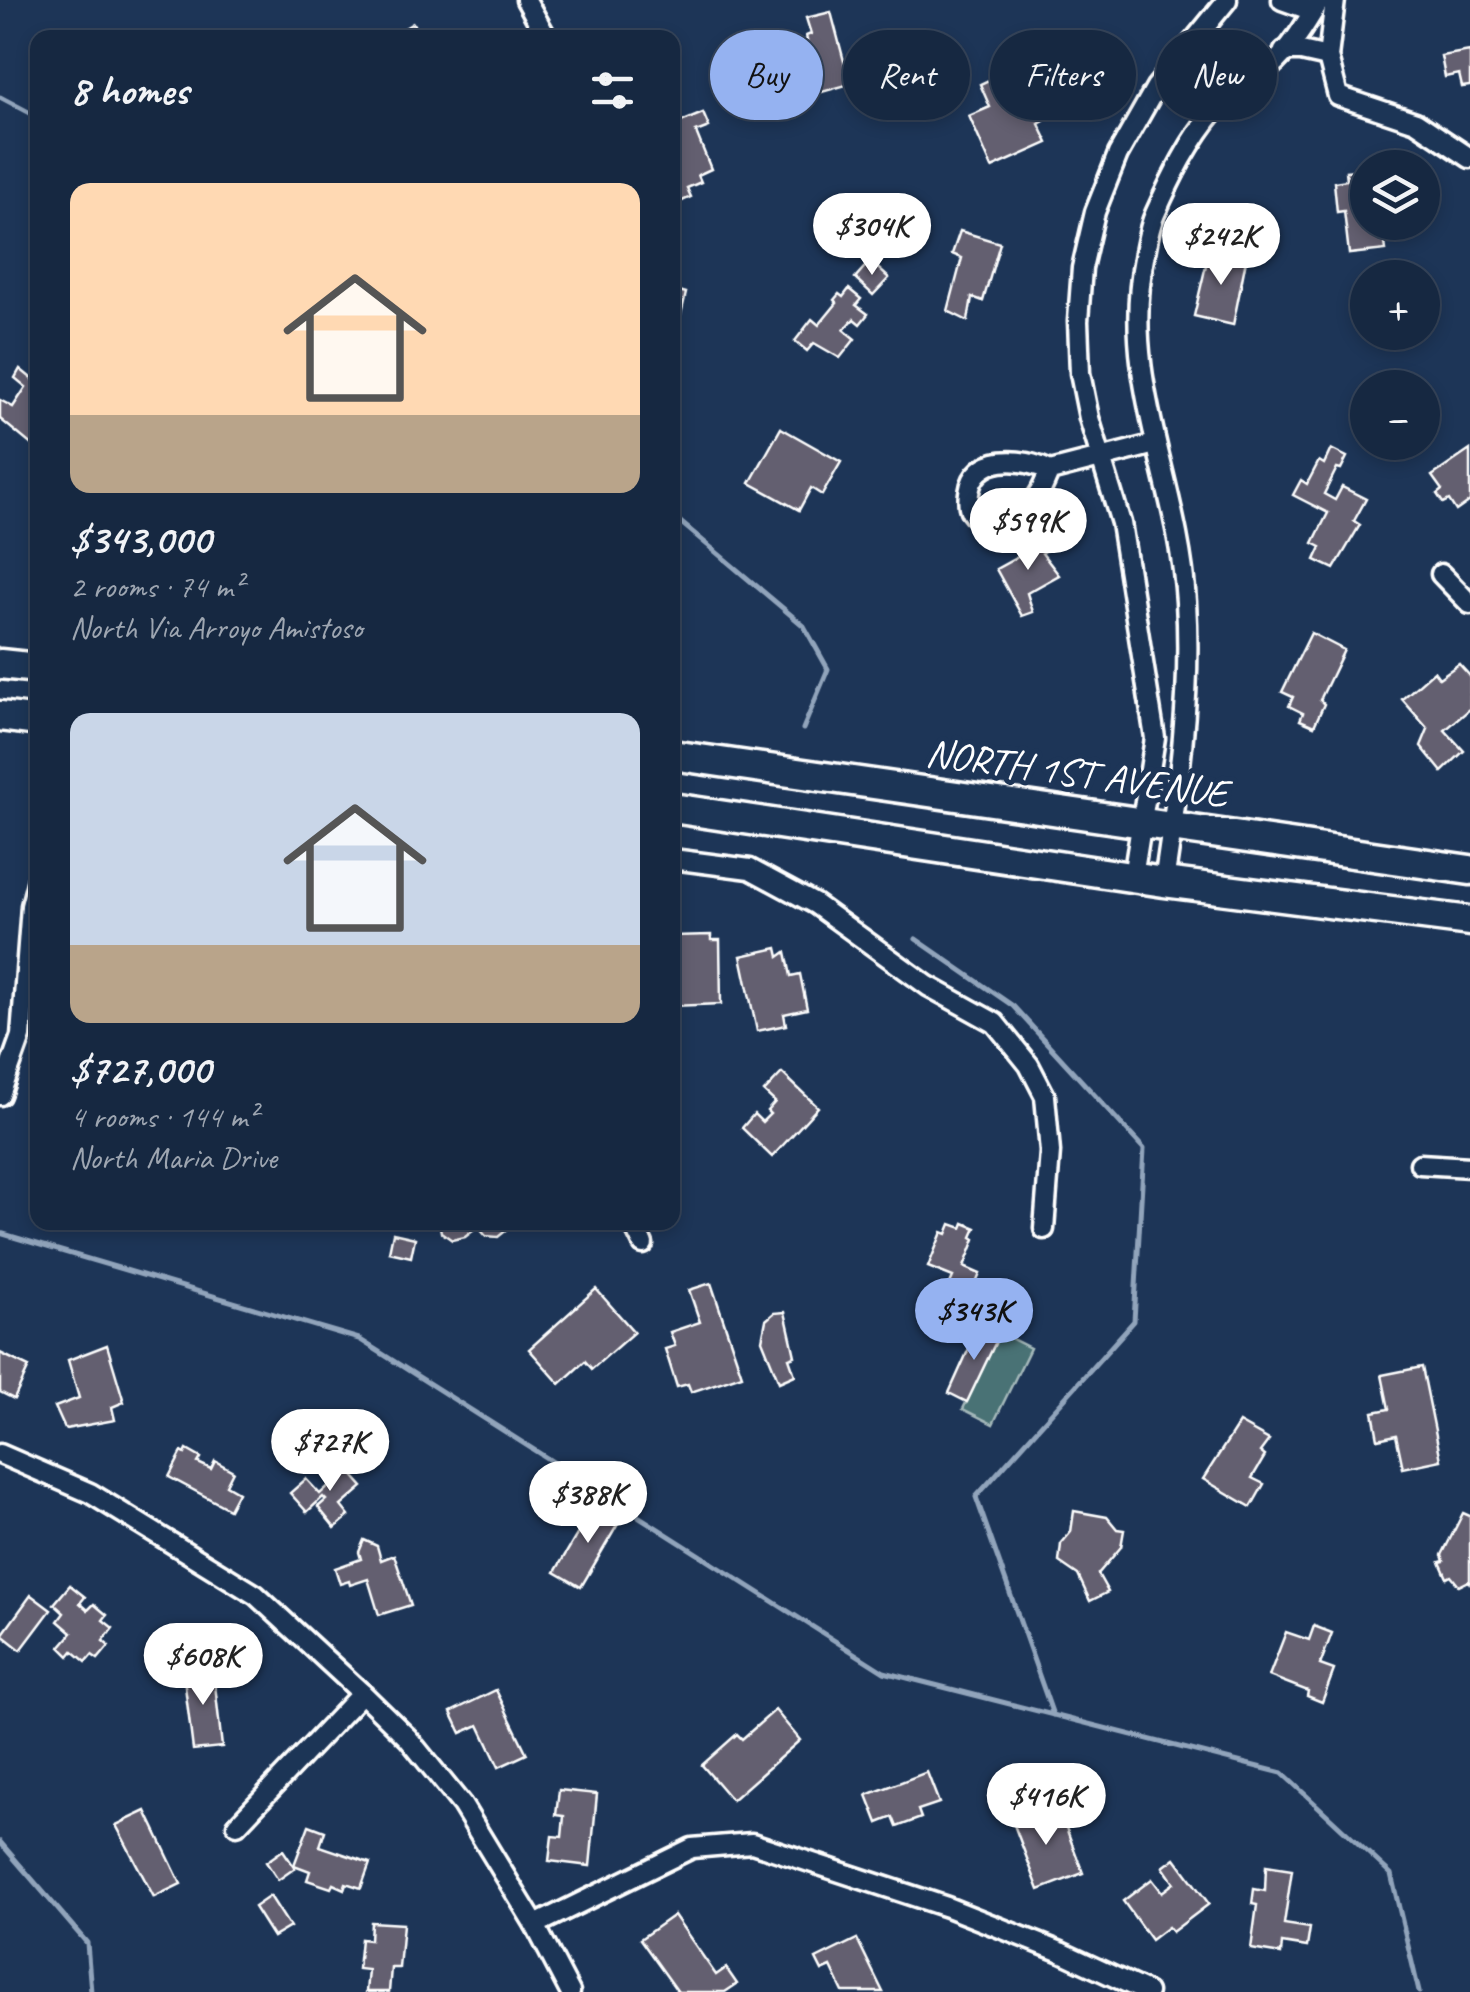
<!DOCTYPE html>
<html lang="en">
<head>
<meta charset="utf-8">
<style>
  body { margin:0; font-family:Caveat,sans-serif; background:#23344c; color:#f1f3f6; height:100vh; display:flex; flex-direction:column; font-size:38px; white-space:nowrap }
  * { box-sizing:border-box; margin:0 }
  p { font-size:32px; color:#9ea6b1 }
  .icon { flex:none; width:55px; height:55px; fill:none; stroke:currentColor; stroke-width:2; stroke-linecap:round; stroke-linejoin:round }
  .map { position:relative; flex:1; overflow:hidden }
  .drawer { position:absolute; left:30px; top:30px; width:650px; height:1200px; display:flex; flex-direction:column; background:#162841; border-radius:20px; box-shadow:0 5px 15px #0003,0 0 0 2px #35445a }
  .drawer>* { flex:none }
  .top-card { position:absolute; left:710px; top:30px; width:610px; height:90px; display:flex; gap:20px }
  .controls { position:absolute; left:1350px; top:150px; display:grid; gap:20px }
  .controls a { display:grid; place-items:center; width:90px; height:90px; border-radius:50%; background:#162841; box-shadow:0 5px 15px #0003,0 0 0 2px #35445a; font-size:50px }
  .price { position:absolute; translate:-50% -85px; padding:0 22px; border-radius:35px; background:#fff; color:#222; font-size:32px; line-height:65px; filter:drop-shadow(0 2px 5px #0008) }
  .price::after { content:''; position:absolute; left:50%; top:60px; width:30px; height:22px; margin-left:-15px; background:inherit; clip-path:polygon(0 0,100% 0,50% 100%) }
  .price.current { background:#95b2f1; color:#111 }
  ul { padding:0; list-style:none }
  li { display:grid; align-content:center; gap:20px; height:530px; padding:0 40px }
  li span { display:grid; place-items:center; height:310px; border-radius:20px; color:#555 }
  li>.icon { margin-inline-start:auto }
  span .icon { width:180px; height:180px; fill:#fffc; stroke-width:1 }
  li b { font-size:42px }
  h2 { display:flex; justify-content:space-between; align-items:center; height:120px; padding:0 40px; font-size:42px }
  .pill { padding:0 35px; border-radius:45px; background:#162841; box-shadow:0 5px 15px #0003,0 0 0 2px #35445a; font-size:35px; line-height:90px }
  .pill.current { background:#95b2f1; color:#111 }
  .map>svg:first-child { display:block }
  .green { fill:#4a7275; stroke:#a4b8ba; stroke-width:2.5 }
  .lines { fill:none; stroke-linecap:round; stroke-linejoin:round }
  .stream { stroke:#91a4bb; stroke-width:5 }
  .building { fill:#635f6f; stroke:#fff; stroke-width:2.5 }
  .minor-casing { stroke:#fff; stroke-width:25 }
  .secondary-casing { stroke:#fff; stroke-width:35 }
  .minor { stroke:#1d3557; stroke-width:18 }
  .secondary { stroke:#1d3557; stroke-width:28 }
  .labels { text-anchor:middle; dominant-baseline:central; stroke-width:10; stroke-linejoin:round; paint-order:stroke }
  .street-label { font-size:40px; fill:#fff; stroke:#1d3557 }
</style>
</head>
<body>
<div class="map">
<svg width="1470" height="1992" viewBox="0 0 1470 1992">
  <rect width="100%" height="100%" fill="#1d3557"/>
  <filter id="ink" filterUnits="userSpaceOnUse"><feTurbulence type="fractalNoise" baseFrequency=".01" numOctaves="2"/><feDisplacementMap in="SourceGraphic" scale="20" xChannelSelector="R" yChannelSelector="G"/><feConvolveMatrix kernelMatrix="1 2 1 2 8 2 1 2 1" color-interpolation-filters="sRGB"/></filter>
  <g filter="url(#ink)">
    <polygon class="green" points="1000,1333 1030,1348 993,1424 963,1409"/>
    <g class="lines">
      <g class="stream">
        <polyline points="0,97 38,117"/>
        <polyline points="672,515 804,626 828,669 803,729"/>
        <polyline points="916,939 1013,1006 1144,1149 1134,1321 976,1497 1053,1715"/>
        <polyline points="0,1233 359,1339 884,1672 1282,1773 1391,1874 1419,1992"/>
        <polyline points="0,1842 87,1943 91,1992"/>
      </g>
    </g>
    <g class="building">
      <polygon points="831,12 850,84 822,92 816,68 811,69 808,59 799,61 794,43 807,40 806,36 811,34 806,18"/>
      <polygon points="413,23 420,38 394,38 393,35"/>
      <polygon points="1470,51 1470,86 1462,87 1459,74 1445,77 1441,56"/>
      <polygon points="1008,71 1012,79 1028,73 1032,83 1039,79 1051,105 1039,110 1044,121 1039,124 1048,143 992,168 969,116 990,107 980,84"/>
      <polygon points="703,113 709,127 696,132 711,169 698,175 701,182 687,188 691,197 678,203 672,189 672,120 679,123"/>
      <polygon points="1368,169 1368,222 1382,222 1386,250 1349,254 1344,211 1337,212 1334,182 1347,180 1346,171"/>
      <polygon points="960,231 1000,243 983,301 972,297 968,321 948,311 962,258 952,254"/>
      <polygon points="1210,248 1246,260 1233,325 1194,316"/>
      <polygon points="870,261 889,278 873,295 855,278"/>
      <polygon points="672,289 686,293 676,336 672,335"/>
      <polygon points="849,289 861,299 856,305 868,314 860,324 854,319 844,330 855,339 840,358 814,343 807,351 795,341 812,319 819,325 837,303 834,300 839,294 843,297"/>
      <polygon points="20,369 36,382 38,380 38,442 34,447 0,419 0,400 13,407 26,387 15,378"/>
      <polygon points="781,428 841,462 822,495 811,488 799,510 750,483"/>
      <polygon points="1331,449 1347,457 1341,469 1337,468 1324,494 1335,500 1342,487 1366,499 1354,521 1360,525 1334,569 1315,560 1321,547 1313,543 1328,513 1293,495 1301,480 1307,484 1319,461 1324,464"/>
      <polygon points="1470,450 1470,501 1456,511 1449,500 1443,503 1437,494 1442,490 1432,476"/>
      <polygon points="1047,534 1056,545 1042,553 1059,575 1027,593 1033,612 1022,616 996,569 1034,548 1030,543"/>
      <polygon points="1311,633 1344,650 1320,700 1324,704 1314,726 1300,720 1303,713 1289,706 1293,697 1282,692"/>
      <polygon points="1459,664 1470,676 1470,709 1445,730 1464,751 1442,772 1421,746 1428,729 1402,699 1434,671 1439,678"/>
      <polygon points="711,935 711,940 720,940 721,1004 672,1006 672,936"/>
      <polygon points="777,948 779,957 786,952 791,976 800,974 807,1009 784,1014 786,1025 757,1031 741,956"/>
      <polygon points="782,1073 818,1107 772,1157 742,1128 754,1114 762,1122 770,1114 767,1111 775,1102 764,1092"/>
      <polygon points="439,1222 510,1222 508,1229 498,1237 486,1236 478,1227 465,1237 452,1240 441,1232"/>
      <polygon points="964,1223 976,1228 972,1237 975,1239 964,1267 980,1274 971,1295 949,1286 953,1277 928,1267 942,1232 947,1234 951,1224 962,1228"/>
      <polygon points="393,1233 415,1238 411,1257 389,1252"/>
      <polygon points="711,1283 742,1375 691,1392 688,1384 677,1387 665,1349 675,1346 670,1332 700,1322 689,1290"/>
      <polygon points="596,1289 634,1332 592,1369 585,1361 560,1384 529,1349"/>
      <polygon points="785,1312 795,1356 789,1358 795,1375 779,1382 762,1340 766,1320 774,1313"/>
      <polygon points="980,1324 1000,1333 967,1402 949,1393"/>
      <polygon points="107,1345 124,1402 112,1407 115,1420 65,1429 55,1407 79,1398 68,1360"/>
      <polygon points="0,1353 29,1367 14,1399 0,1392"/>
      <polygon points="1422,1367 1441,1460 1403,1468 1396,1435 1378,1439 1373,1412 1389,1409 1382,1375"/>
      <polygon points="1239,1423 1269,1440 1260,1452 1265,1456 1252,1478 1264,1484 1251,1507 1203,1479"/>
      <polygon points="187,1450 201,1458 198,1463 211,1469 215,1461 233,1471 226,1485 238,1492 229,1509 169,1477 182,1452 185,1454"/>
      <polygon points="339,1460 363,1487 341,1506 349,1516 335,1528 318,1507 326,1500 323,1497 307,1512 290,1493 306,1479 320,1494 334,1481 326,1472"/>
      <polygon points="595,1504 621,1519 581,1587 555,1572"/>
      <polygon points="1074,1511 1107,1517 1117,1529 1124,1530 1121,1547 1098,1574 1108,1592 1090,1601 1078,1575 1059,1562 1061,1544 1071,1532"/>
      <polygon points="1463,1513 1470,1516 1470,1584 1469,1581 1459,1586 1451,1576 1447,1578 1440,1562 1444,1561 1442,1555"/>
      <polygon points="364,1540 377,1546 381,1560 394,1555 411,1605 379,1615 368,1579 350,1585 349,1581 340,1584 335,1568 361,1559 359,1552"/>
      <polygon points="70,1585 85,1597 80,1603 88,1610 94,1604 107,1615 103,1620 113,1628 103,1641 109,1646 98,1659 92,1655 86,1662 73,1651 69,1656 60,1647 72,1633 58,1621 64,1613 54,1604"/>
      <polygon points="31,1595 51,1610 21,1650 2,1635"/>
      <polygon points="1314,1626 1332,1633 1320,1665 1334,1670 1322,1702 1307,1696 1308,1691 1269,1676 1286,1632 1309,1640"/>
      <polygon points="213,1667 222,1747 193,1750 183,1670"/>
      <polygon points="496,1690 527,1754 499,1767 479,1725 461,1733 451,1712"/>
      <polygon points="775,1710 800,1740 732,1800 702,1765 737,1734 742,1739"/>
      <polygon points="927,1772 939,1803 918,1810 921,1818 897,1827 893,1817 878,1823 867,1795"/>
      <polygon points="559,1790 597,1794 590,1866 549,1861 552,1836 562,1837 564,1816 556,1815"/>
      <polygon points="1045,1804 1055,1829 1065,1825 1083,1873 1039,1890 1011,1817"/>
      <polygon points="146,1811 181,1884 154,1897 116,1825"/>
      <polygon points="309,1825 325,1831 320,1846 370,1863 361,1888 346,1883 344,1889 333,1884 331,1888 307,1880 310,1871 294,1865"/>
      <polygon points="283,1850 295,1868 278,1880 266,1862"/>
      <polygon points="1175,1858 1209,1904 1172,1932 1168,1927 1151,1940 1123,1901 1152,1879 1162,1892 1174,1883 1163,1867"/>
      <polygon points="1266,1866 1292,1870 1284,1924 1310,1928 1307,1947 1282,1943 1281,1954 1251,1949 1257,1905 1252,1904 1254,1889 1265,1891"/>
      <polygon points="270,1896 290,1927 273,1937 254,1907"/>
      <polygon points="674,1915 716,1975 726,1968 737,1984 725,1992 678,1992 640,1939"/>
      <polygon points="371,1922 403,1924 399,1968 391,1968 389,1992 366,1992 368,1970 358,1969 361,1939 370,1940"/>
      <polygon points="857,1939 883,1992 843,1992 831,1967 822,1971 816,1959"/>
    </g>
    <g class="lines">
      <g class="minor-casing">
        <g id="minor">
          <polyline points="526,0 547,38"/>
          <polyline points="1282,0 1313,11"/>
          <polyline points="1335,0 1328,57 1338,96 1416,122 1470,158"/>
          <polyline points="1284,51 1301,51 1328,57"/>
          <path d="M1050,471C1045,480 1042,492 1035,499C1026,511 986,532 973,515C968,510 968,500 969,493C974,453 1023,457 1050,471L1155,444"/>
          <polyline points="1441,574 1470,604"/>
          <polyline points="672,859 750,869 815,904 928,986 995,1023 1029,1065 1045,1096 1050,1152 1044,1229"/>
          <polyline points="1133,877 1155,738 1121,523 1089,418 1080,373 1078,321 1082,268 1095,212 1118,154 1156,87 1227,0"/>
          <path d="M1164,882C1178,790 1192,695 1186,602C1179,484 1120,379 1144,258C1147,243 1149,227 1155,214C1171,178 1190,139 1216,109C1231,93 1253,81 1270,67C1290,51 1307,22 1320,0"/>
          <polyline points="0,1095 21,1036 31,906 38,879"/>
          <polyline points="1420,1164 1470,1167"/>
          <polyline points="632,1222 643,1244"/>
          <polyline points="0,1454 90,1493 256,1595 362,1693 408,1738 462,1805 535,1925 570,1992"/>
          <polyline points="237,1825 362,1693"/>
          <polyline points="535,1925 692,1848 752,1843 947,1907 1061,1952 1147,1992"/>
        </g>
      </g>
      <g class="secondary-casing">
        <g id="secondary">
          <polyline points="0,664 38,668"/>
          <polyline points="0,716 38,721"/>
          <polyline points="672,755 1470,870"/>
          <polyline points="672,808 1164,882 1470,921"/>
        </g>
      </g>
      <use href="#minor" class="minor"/>
      <use href="#secondary" class="secondary"/>
    </g>
  </g>
  <g class="labels">
    <g class="street-label">
      <text transform="translate(1077 773) rotate(8)">NORTH 1ST AVENUE</text>
    </g>
  </g>
</svg>
<div class="controls">
<a><svg class="icon" aria-label="layers" viewBox="0 0 24 24"><path d="M12 4l9 5-9 5-9-5zM3 14l9 5 9-5"/></svg></a>
<a>+</a>
<a>−</a>
</div>
<b class="price" style="left:872px;top:278px">$304K</b>
<b class="price" style="left:1221px;top:288px">$242K</b>
<b class="price" style="left:1028px;top:573px">$599K</b>
<b class="price current" style="left:974px;top:1363px">$343K</b>
<b class="price" style="left:330px;top:1494px">$727K</b>
<b class="price" style="left:588px;top:1546px">$388K</b>
<b class="price" style="left:203px;top:1708px">$608K</b>
<b class="price" style="left:1046px;top:1848px">$416K</b>
<div class="top-card">
<a class="pill current">Buy</a>
<a class="pill">Rent</a>
<a class="pill">Filters</a>
<a class="pill">New</a>
</div>
<section class="drawer">
<h2>8 homes<svg class="icon" aria-label="filters" viewBox="0 0 24 24"><path d="M4 7h16M4 17h16"/><circle cx="9" cy="7" r="2"/><circle cx="15" cy="17" r="2"/></svg></h2>
<ul>
<li><span style="background:linear-gradient(#ffd9b3 75%,#b9a48a 0)"><svg class="icon" aria-label="home" viewBox="0 0 24 24"><path d="M3 11l9-7 9 7M6 9v11h12V9"/></svg></span><div><b>$343,000</b><p>2 rooms · 74 m²</p><p>North Via Arroyo Amistoso</p></div></li>
<li><span style="background:linear-gradient(#c9d6e8 75%,#b9a48a 0)"><svg class="icon" aria-label="home" viewBox="0 0 24 24"><path d="M3 11l9-7 9 7M6 9v11h12V9"/></svg></span><div><b>$727,000</b><p>4 rooms · 144 m²</p><p>North Maria Drive</p></div></li>
</ul>
</section>
</div>
</body>
</html>
